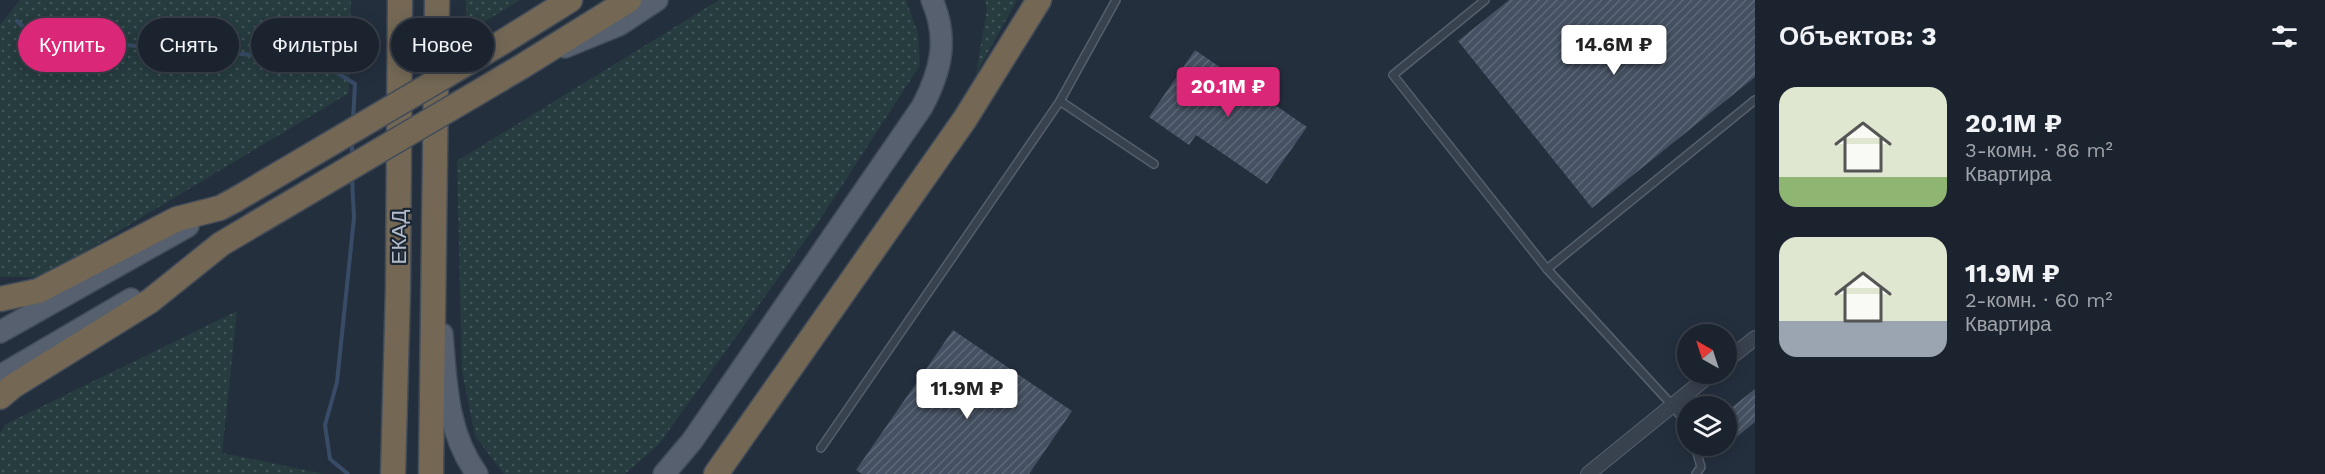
<!DOCTYPE html>
<html lang="ru">
<head>
<meta charset="utf-8">
<style>
  body { margin:0; font-family:"Work Sans",sans-serif; background:#282f3a; color:#f1f3f6; height:100vh; display:flex; flex-direction:column; font-size:22px; white-space:nowrap }
  * { box-sizing:border-box; margin:0 }
  p { font-size:20px; color:#a0a4aa }
  .icon { flex:none; width:33px; height:33px; fill:none; stroke:currentColor; stroke-width:2; stroke-linecap:round; stroke-linejoin:round }
  .map { position:relative; flex:1; overflow:hidden }
  .side { display:flex; flex-direction:column; background:#1b232e; width:570px }
  .side>* { flex:none }
  .hud { position:absolute; left:18px; top:18px; width:570px; height:54px; display:flex; gap:12px }
  .needle { width:39px; rotate:321deg }
  .buttons { position:absolute; left:1677px; top:324px; display:grid; gap:12px }
  .buttons a { display:grid; place-items:center; width:60px; height:60px; border-radius:50%; background:#1b232e; box-shadow:0 3px 15px #0003,0 0 0 2px #39404a; font-size:30px }
  .price { position:absolute; translate:-50% -51px; padding:0 14px; border-radius:6px; background:#fff; color:#222; font-size:20px; line-height:39px; filter:drop-shadow(0 2px 3px #0008) }
  .price::after { content:''; position:absolute; left:50%; top:36px; width:18px; height:14px; margin-left:-9px; background:inherit; clip-path:polygon(0 0,100% 0,50% 100%) }
  .price.current { background:#db2777; color:#fff }
  ul { padding:0; list-style:none }
  li { display:flex; align-items:center; gap:18px; height:150px; padding:0 24px }
  li span { display:grid; place-items:center; flex:none; width:168px; height:120px; border-radius:18px; color:#555 }
  li>.icon { margin-inline-start:auto }
  span .icon { width:72px; height:72px; fill:#fffc; stroke-width:1 }
  li b { font-size:26px }
  h2 { display:flex; justify-content:space-between; align-items:center; height:72px; padding:0 24px; font-size:26px }
  .tag { padding:0 21px; border-radius:27px; background:#1b232e; box-shadow:0 3px 15px #0003,0 0 0 2px #39404a; font-size:21px; line-height:54px }
  .tag.current { background:#db2777; color:#fff }
  main { display:flex; flex:1; min-height:0 }
  .map>svg:first-child { display:block }
  .grass { fill:url(#grass-dots) }
  .lines { fill:none; stroke-linecap:round; stroke-linejoin:round }
  .stream { stroke:#394c67; stroke-width:4 }
  .building { fill:url(#building-hatch) }
  .lane-casing { stroke:#565f6c; stroke-width:10 }
  .street-casing { stroke:#565f6c; stroke-width:16 }
  .primary-casing { stroke:#414a57; stroke-width:24 }
  .highway-casing { stroke:#434c59; stroke-width:27 }
  .lane { stroke:#38414e; stroke-width:7 }
  .street { stroke:#38414e; stroke-width:14 }
  .primary { stroke:#56606e; stroke-width:21 }
  .highway { stroke:#746855; stroke-width:24 }
  .highway-bridge-casing { stroke:#434c59; stroke-width:27; stroke-linecap:butt }
  .highway-bridge { stroke:#746855; stroke-width:24 }
  .labels { text-anchor:middle; dominant-baseline:central; stroke-width:4.5; stroke-linejoin:round; paint-order:stroke }
  .street-label { font-size:21px; fill:#b4bcc9; stroke:#1d2633 }
</style>
</head>
<body>
<main>
<div class="map">
<svg width="1755" height="474" viewBox="0 0 1755 474">
  <defs>
    <pattern id="grass-dots" width="8" height="8" patternUnits="userSpaceOnUse" patternTransform="scale(1.5)"><rect width="8" height="8" fill="#263c3f"/><path d="M2 2h.1M6 6h.1" fill="none" stroke="#435659" stroke-width="1.8" stroke-linecap="round"/></pattern>
    <pattern id="building-hatch" width="6" height="6" patternUnits="userSpaceOnUse" patternTransform="scale(1.5)"><rect width="6" height="6" fill="#455162"/><path d="M-1 1l2-2M0 6l6-6M5 7l2-2" fill="none" stroke="#5d6877"/></pattern>
  </defs>
  <rect width="100%" height="100%" fill="#242f3e"/>
  <g class="grass">
    <polygon points="20,0 351,0 349,93 42,277 0,277 0,25"/>
    <polygon points="466,0 520,0 466,33"/>
    <polygon points="719,0 906,0 918,34 920,65 817,224 659,444 625,474 504,474 475,436 462,371 457,161"/>
    <polygon points="985,0 1017,0 976,74 987,9"/>
    <polygon points="237,311 222,453 325,474 0,474 0,433 6,424"/>
  </g>
  <g class="lines">
    <g class="stream">
      <polyline points="17,21 29,32 150,48 315,59 355,84 353,121"/>
      <polyline points="352,157 352,141"/>
      <polyline points="348,474 330,459 325,425 337,382 354,218 352,177"/>
    </g>
  </g>
  <g class="building">
    <polygon points="1509,0 1755,0 1755,77 1592,208 1458,41"/>
    <polygon points="1195,50 1307,127 1267,184 1196,135 1189,145 1149,117"/>
    <polygon points="953,330 1072,411 1029,474 862,474 856,470"/>
    <polygon points="1755,389 1755,422 1728,444 1726,412"/>
  </g>
  <g class="lines">
    <g class="lane-casing">
      <g id="lane">
        <polyline points="1485,0 1393,75 1547,269 1672,405 1688,426"/>
        <polyline points="1060,101 1154,164"/>
        <polyline points="1547,269 1755,100"/>
        <polyline points="1695,446 1701,467 1696,474"/>
        <polyline points="821,448 1060,101 1116,0"/>
      </g>
    </g>
    <g class="street-casing">
      <g id="street">
        <polyline points="1726,361 1755,338"/>
        <polyline points="1588,474 1711,374"/>
      </g>
    </g>
    <g class="primary-casing">
      <g id="primary">
        <polyline points="565,47 619,25 657,0"/>
        <polyline points="0,332 188,226"/>
        <path d="M442,334C446,383 447,433 477,474"/>
        <polyline points="0,376 131,299"/>
        <path d="M664,474L692,441L922,107C941,71 949,39 932,0"/>
      </g>
    </g>
    <g class="highway-casing">
      <g id="highway">
        <polyline points="501,43 570,0"/>
        <polyline points="521,67 629,0"/>
        <polyline points="0,299 38,291 177,219 220,208 235,200"/>
        <polyline points="0,397 13,386 150,301 221,244 253,225"/>
        <polyline points="393,474 398,288 400,0"/>
        <polyline points="431,474 437,0"/>
        <polyline points="716,474 965,119 1039,0"/>
      </g>
    </g>
    <use href="#lane" class="lane"/>
    <use href="#street" class="street"/>
    <use href="#primary" class="primary"/>
    <use href="#highway" class="highway"/>
    <g class="highway-bridge-casing">
      <g id="highway-bridge">
        <polyline points="235,200 501,43"/>
        <polyline points="253,225 521,67"/>
      </g>
    </g>
    <use href="#highway-bridge" class="highway-bridge"/>
  </g>
  <g class="labels">
    <g class="street-label">
      <text transform="translate(398 237) rotate(-90)">ЕКАД</text>
    </g>
  </g>
</svg>
<div class="buttons">
<a><svg class="needle" viewBox="-14 -14 28 28"><path d="M0-13l5 13h-10z" fill="#e53935"/><path d="M0 13l5-13h-10z" fill="#a0a4aa"/></svg></a>
<a><svg class="icon" aria-label="layers" viewBox="0 0 24 24"><path d="M12 4l9 5-9 5-9-5zM3 14l9 5 9-5"/></svg></a>
</div>
<b class="price" style="left:1614px;top:76px">14.6M ₽</b>
<b class="price current" style="left:1228px;top:118px">20.1M ₽</b>
<b class="price" style="left:967px;top:420px">11.9M ₽</b>
<div class="hud">
<a class="tag current">Купить</a>
<a class="tag">Снять</a>
<a class="tag">Фильтры</a>
<a class="tag">Новое</a>
</div>
</div>
<section class="side">
<h2>Объектов: 3<svg class="icon" aria-label="filters" viewBox="0 0 24 24"><path d="M4 7h16M4 17h16"/><circle cx="9" cy="7" r="2"/><circle cx="15" cy="17" r="2"/></svg></h2>
<ul>
<li><span style="background:linear-gradient(#dfe7d0 75%,#8fb573 0)"><svg class="icon" aria-label="home" viewBox="0 0 24 24"><path d="M3 11l9-7 9 7M6 9v11h12V9"/></svg></span><div><b>20.1M ₽</b><p>3-комн. · 86 m²</p><p>Квартира</p></div></li>
<li><span style="background:linear-gradient(#dfe7d0 70%,#9aa5b1 0)"><svg class="icon" aria-label="home" viewBox="0 0 24 24"><path d="M3 11l9-7 9 7M6 9v11h12V9"/></svg></span><div><b>11.9M ₽</b><p>2-комн. · 60 m²</p><p>Квартира</p></div></li>
</ul>
</section>
</main>
</body>
</html>
